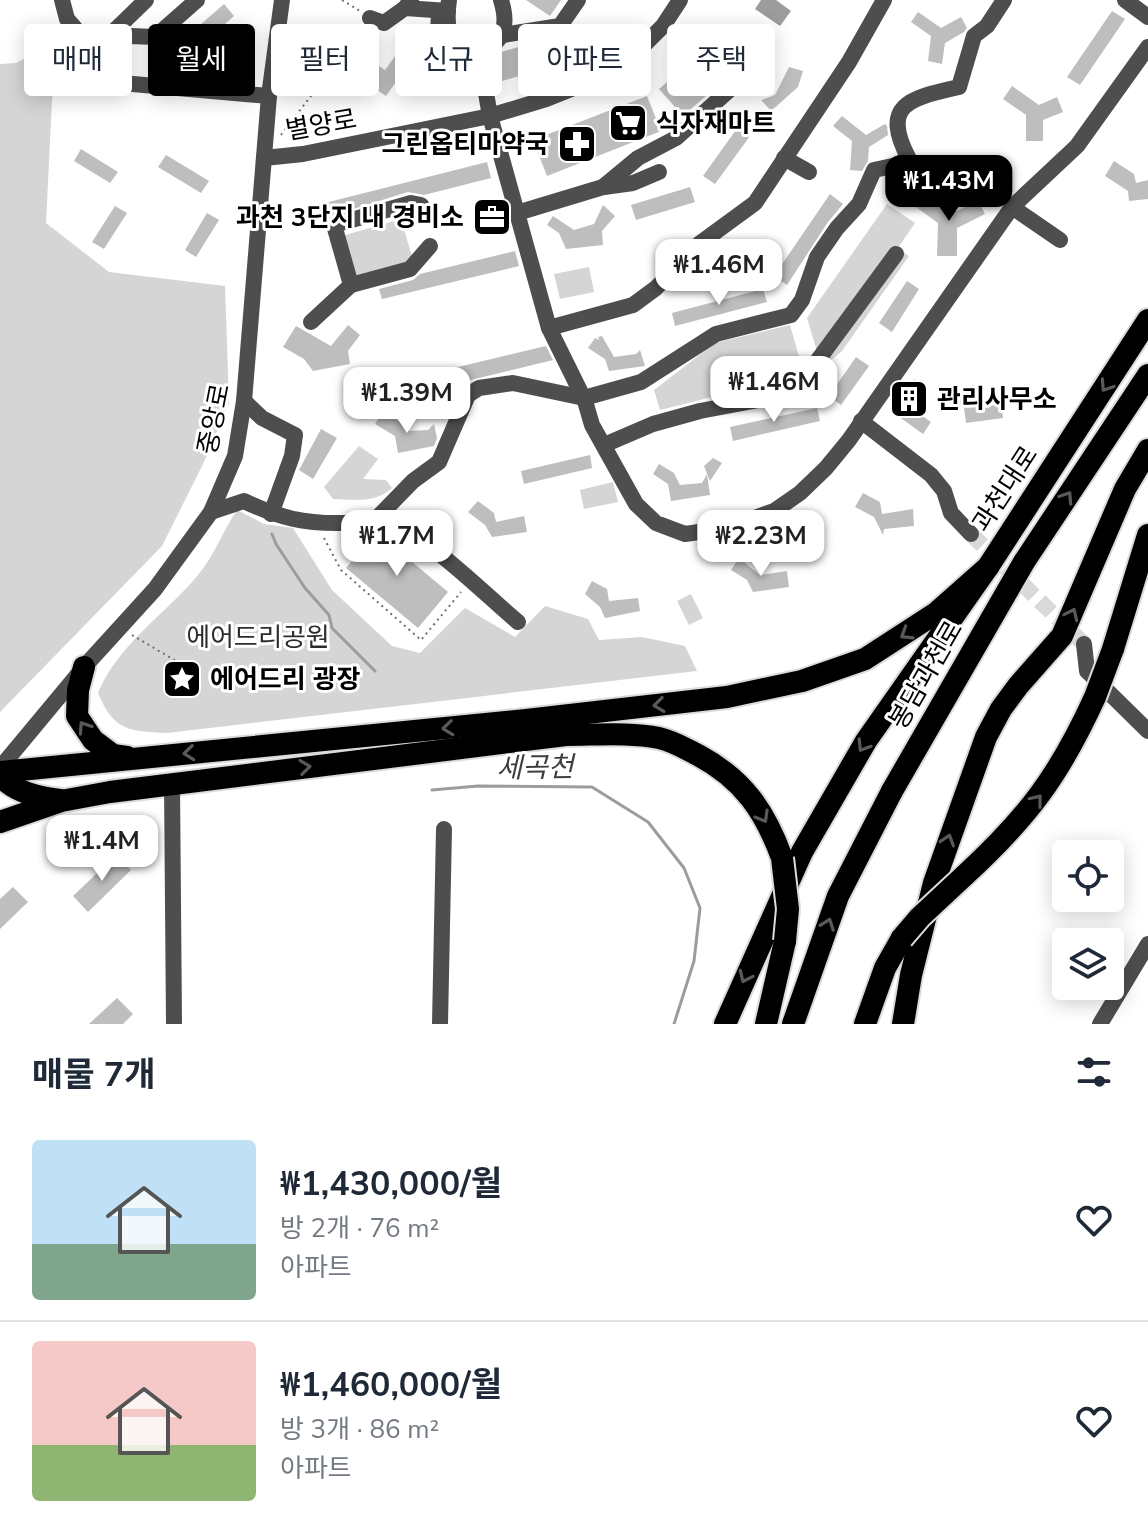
<!DOCTYPE html>
<html lang="ko">
<head>
<meta charset="utf-8">
<style>
  body { margin:0; font-family:"Nunito Sans","Noto Sans KR",sans-serif; background:#f2f2f3; color:#1f2937; height:100vh; display:flex; flex-direction:column; font-size:30px; white-space:nowrap }
  * { box-sizing:border-box; margin:0 }
  p { font-size:26px; color:#747a83 }
  .icon { flex:none; width:44px; height:44px; fill:none; stroke:currentColor; stroke-width:2; stroke-linecap:round; stroke-linejoin:round }
  .map { position:relative; height:1024px; overflow:hidden }
  .side { display:flex; flex-direction:column; background:#fff; flex:1 }
  .side>* { flex:none }
  .guide { position:absolute; left:24px; top:24px; width:1100px; height:72px; display:flex; gap:16px }
  .buttons { position:absolute; left:1052px; top:840px; display:grid; gap:16px }
  .buttons a { display:grid; place-items:center; width:72px; height:72px; border-radius:8px; background:#fff; box-shadow:0 4px 20px #0003; font-size:40px }
  .price { position:absolute; translate:-50% -68px; padding:0 18px; border-radius:16px; background:#fff; color:#222; font-size:26px; line-height:52px; filter:drop-shadow(0 2px 4px #0008) }
  .price::after { content:''; position:absolute; left:50%; top:48px; width:24px; height:18px; margin-left:-12px; background:inherit; clip-path:polygon(0 0,100% 0,50% 100%) }
  .price.on { background:#000; color:#fff }
  ul { padding:0; list-style:none }
  li { display:flex; align-items:center; gap:24px; height:200px; padding:0 32px }
  li+li { border-top:2px solid #e0e1e3 }
  li span { display:grid; place-items:center; flex:none; width:224px; height:160px; border-radius:8px; color:#555 }
  li>.icon { margin-inline-start:auto }
  span .icon { width:96px; height:96px; fill:#fffc; stroke-width:1 }
  li b { font-size:34px }
  h2 { display:flex; justify-content:space-between; align-items:center; height:96px; padding:0 32px; font-size:34px }
  .pill { padding:0 28px; border-radius:8px; background:#fff; box-shadow:0 4px 20px #0003; font-size:28px; line-height:72px }
  .pill.on { background:#000; color:#fff }
  .map>svg:first-child { display:block }
  .green { fill:#d5d5d5 }
  .water { fill:#9c9c9c }
  .lines { fill:none; stroke-linecap:round; stroke-linejoin:round }
  .stream { stroke:#9c9c9c; stroke-width:3 }
  .building { fill:#bebebe }
  .minor-tunnel { stroke:#d9d9d9; stroke-width:16; stroke-dasharray:16 8; stroke-linecap:butt }
  .highway-casing { stroke:#dbdbdb; stroke-width:26 }
  .path { stroke:#707070; stroke-width:2; stroke-dasharray:2 4; stroke-linecap:butt }
  .minor { stroke:#4e4e4e; stroke-width:16 }
  .highway { stroke:#000; stroke-width:22 }
  .highway-bridge-casing { stroke:#dbdbdb; stroke-width:26; stroke-linecap:butt }
  .highway-bridge { stroke:#000; stroke-width:22 }
  .oneway { stroke:#595959 }
  .labels { text-anchor:middle; dominant-baseline:central; stroke-width:6; stroke-linejoin:round; paint-order:stroke }
  .poi-label { font-size:26px; font-weight:bold; fill:#000; stroke:#fff; text-anchor:start }
  .street-label { font-size:26px; fill:#000; stroke:#fff }
  .park-label { font-size:26px; fill:#2c2c2c; stroke:#fff }
  .water-label { font-size:28px; font-style:italic; fill:#3d3d3d; stroke:#fff }
</style>
</head>
<body>
<div class="map">
<svg width="1148" height="1024" viewBox="0 0 1148 1024">
  <rect width="100%" height="100%" fill="#fff"/>
  <g class="green">
    <polygon points="60,39 52,101 46,223 109,272 225,286 229,403 203,464 162,546 0,712 0,64 16,63"/>
    <polygon points="887,204 915,223 898,248 909,256 842,351 822,368 807,318"/>
    <polygon points="401,219 413,260 354,277 342,236"/>
    <polygon points="589,267 594,292 560,299 554,274"/>
    <polygon points="790,325 804,374 660,410 654,390 715,343"/>
    <path d="M359,446L378,459L363,479L386,480L392,488C376,503 355,500 333,499L324,487Z"/>
    <polygon points="613,482 618,502 584,509 580,490"/>
    <path d="M237,510L264,524L293,528L332,590L392,646L420,653L465,608L515,637L545,606L588,619L599,640L642,637L685,646L697,671L167,733C128,731 114,731 98,693C118,644 166,614 198,575C214,556 223,531 237,510Z"/>
    <polygon points="691,594 703,618 689,625 677,601"/>
  </g>
  <polygon class="water" points="761,0 776,0 791,11 780,26 755,9"/>
  <g class="lines">
    <g class="stream">
      <polyline points="272,534 276,544 305,588 329,615 332,628 375,671"/>
      <polyline points="432,790 478,786 592,787 648,822 684,868 700,908 694,961 674,1024"/>
    </g>
  </g>
  <g class="building">
    <polygon points="526,0 561,0 550,16"/>
    <polygon points="224,4 234,16 202,44 192,32"/>
    <polygon points="1112,11 1125,19 1080,85 1067,77"/>
    <polygon points="918,12 941,28 961,17 967,28 964,32 945,43 942,64 928,61 931,36 911,22"/>
    <polygon points="734,24 759,53 741,65 683,116 659,89"/>
    <polygon points="415,29 426,39 386,96 355,75 367,58 385,70"/>
    <polygon points="568,33 588,56 495,83 491,58 501,52"/>
    <polygon points="789,67 803,71 798,87 771,111 761,100 775,95"/>
    <polygon points="1012,86 1039,105 1057,97 1063,112 1043,120 1043,141 1026,141 1026,115 1003,99"/>
    <polygon points="647,96 661,131 547,176 533,140"/>
    <polygon points="842,116 866,135 885,124 887,126 888,135 869,147 868,161 862,171 850,170 852,141 833,126"/>
    <polygon points="738,127 750,136 715,184 703,176"/>
    <polygon points="81,149 118,172 110,183 74,161"/>
    <polygon points="166,155 209,181 201,193 158,167"/>
    <polygon points="1114,161 1134,174 1136,183 1148,180 1148,199 1129,201 1128,191 1105,176"/>
    <polygon points="487,162 491,178 424,195 408,192 308,223 305,208"/>
    <polygon points="690,187 695,202 636,220 631,205"/>
    <polygon points="830,194 843,204 828,222 787,285 774,276"/>
    <polygon points="924,195 946,211 957,211 978,200 985,214 957,228 957,256 937,256 938,223 916,207"/>
    <polygon points="603,205 615,216 602,231 603,245 566,249 559,233 547,225 553,216 574,230 594,224"/>
    <polygon points="115,206 127,213 104,249 92,242"/>
    <polygon points="207,213 219,220 196,257 185,250"/>
    <polygon points="515,251 519,266 382,299 379,289 413,280 420,274"/>
    <polygon points="907,281 919,289 892,332 879,323"/>
    <polygon points="763,289 767,302 675,326 672,313"/>
    <polygon points="348,325 360,335 348,351 350,364 313,371 304,359 283,347 296,326 331,346"/>
    <polygon points="602,336 614,357 636,354 640,350 645,366 609,371 605,359 588,348 595,338 599,340 598,337"/>
    <polygon points="546,346 553,360 458,383 454,368"/>
    <polygon points="856,357 869,366 841,405 829,396"/>
    <polygon points="914,379 926,388 912,409 931,422 923,434 891,411"/>
    <polygon points="964,385 973,406 1001,405 1003,418 966,423 964,408 948,398 954,388 962,394 961,386"/>
    <polygon points="817,408 820,421 733,441 730,427"/>
    <polygon points="384,411 400,422 407,431 428,430 434,424 437,438 434,446 398,453 395,436 375,424"/>
    <polygon points="321,429 337,438 313,479 299,470"/>
    <polygon points="590,455 592,468 524,484 521,471"/>
    <polygon points="713,458 722,463 710,481 704,466"/>
    <polygon points="659,464 674,473 680,485 702,483 707,474 710,495 671,501 668,484 653,474"/>
    <polygon points="863,493 880,502 882,514 913,509 914,526 884,529 883,535 874,517 855,507"/>
    <polygon points="478,501 494,513 496,522 524,516 527,532 492,537 485,525 468,512"/>
    <polygon points="377,531 384,536 386,534 393,537 414,549 411,561 448,592 418,628 346,568"/>
    <polygon points="739,558 760,575 787,571 789,587 753,592 747,580 731,570"/>
    <polygon points="592,581 607,589 609,601 638,598 640,611 605,618 600,607 585,594"/>
    <polygon points="116,855 131,870 88,912 73,896"/>
    <polygon points="13,887 28,902 0,929 0,899"/>
    <polygon points="117,998 133,1014 123,1024 89,1024"/>
  </g>
  <g class="lines">
    <polyline class="minor-tunnel" points="971,534 1084,644"/>
    <g class="highway-casing">
      <g id="highway">
        <polyline points="1024,562 1148,375"/>
        <polyline points="1113,649 1148,535"/>
        <polyline points="84,667 78,690 77,716 93,740 113,755 127,757"/>
        <polyline points="0,772 526,720 727,697 802,681 865,659 936,613 988,567"/>
        <path d="M0,776C17,793 37,797 60,800"/>
        <path d="M0,822L61,801L110,792L566,735C597,735 629,732 659,738C673,741 686,749 698,755C743,779 765,811 782,858"/>
        <path d="M964,876C1028,817 1059,776 1095,697"/>
        <polyline points="725,1024 802,852 866,741 988,567 1148,320"/>
        <polyline points="766,1024 785,941"/>
        <polyline points="793,1024 838,896 892,791"/>
        <polyline points="865,1024 885,968 902,938"/>
        <polyline points="903,1024 911,975 934,883 986,737 1001,709 1018,686 1062,636 1125,489 1148,450"/>
      </g>
    </g>
    <g class="path">
      <polyline points="342,0 360,11"/>
      <polyline points="281,135 362,29"/>
      <polyline points="324,538 341,570 421,640 461,592"/>
      <polyline points="132,635 203,677"/>
    </g>
    <g class="minor">
      <polyline points="62,0 67,19 80,34 155,37 197,0"/>
      <path d="M449,0C446,22 447,35 461,53C496,53 512,35 501,0"/>
      <polyline points="1125,0 1148,17"/>
      <polyline points="405,8 448,11"/>
      <polyline points="370,18 384,23 405,8 411,0"/>
      <polyline points="110,35 146,0"/>
      <polyline points="503,35 560,26 578,0"/>
      <polyline points="72,51 69,71 76,79 269,96"/>
      <polyline points="479,53 490,116 549,328 585,401 592,425 636,504 656,523 685,534 727,528 774,511 800,493 826,468 849,440 1012,207 1077,146 1148,47"/>
      <polyline points="412,78 437,43 439,16"/>
      <polyline points="264,158 303,154 490,116 546,99 619,70 663,26 680,0"/>
      <polyline points="784,158 809,172"/>
      <polyline points="604,187 633,183 659,172"/>
      <polyline points="1012,207 1060,240"/>
      <polyline points="517,213 603,187 638,158 676,138 748,73"/>
      <polyline points="351,285 410,269 430,246"/>
      <polyline points="311,322 351,285 334,225 411,203 421,205"/>
      <polyline points="549,328 633,305 656,288 699,244 755,203 849,62 884,0"/>
      <polyline points="244,401 262,418 295,435 292,456 271,514"/>
      <polyline points="861,421 931,475 944,491 951,513 971,534"/>
      <polyline points="604,445 653,424 700,411 785,395 804,379 896,254"/>
      <path d="M211,512L244,501C279,518 305,524 344,523C356,522 369,518 381,521C423,530 483,593 518,622"/>
      <path d="M376,519L413,481L439,462L468,395L479,388L513,383L584,398L641,382L716,334L791,315L802,300L817,257L837,228L859,204L874,170L897,165L909,159C879,103 912,98 959,87L974,36L987,26L1004,0"/>
      <polyline points="1084,644 1087,671 1148,731"/>
      <polyline points="0,768 84,667 155,589 211,512 235,456 244,401 269,96 282,0"/>
      <polyline points="172,783 174,1024"/>
      <polyline points="440,1024 444,829"/>
      <polyline points="1100,1024 1148,944"/>
    </g>
    <use href="#highway" class="highway"/>
    <g class="highway-bridge-casing">
      <g id="highway-bridge">
        <polyline points="1095,697 1113,649"/>
        <polyline points="892,791 1024,562"/>
        <polyline points="782,858 788,909 785,941"/>
        <polyline points="902,938 920,917 964,876"/>
      </g>
    </g>
    <use href="#highway-bridge" class="highway-bridge"/>
  </g>
  <defs><path id="oneway-chevron" d="M-2-3.5L2.5 0L-2 3.5" fill="none" stroke-width="1.6" stroke-linecap="round" stroke-linejoin="round" transform="scale(2)"/></defs>
  <g class="oneway">
    <use href="#oneway-chevron" transform="translate(1106 386) rotate(123)"/>
    <use href="#oneway-chevron" transform="translate(1067 497) rotate(-57)"/>
    <use href="#oneway-chevron" transform="translate(1072 614) rotate(-65)"/>
    <use href="#oneway-chevron" transform="translate(906 634) rotate(148)"/>
    <use href="#oneway-chevron" transform="translate(659 705) rotate(173)"/>
    <use href="#oneway-chevron" transform="translate(84 727) rotate(-124)"/>
    <use href="#oneway-chevron" transform="translate(448 728) rotate(174)"/>
    <use href="#oneway-chevron" transform="translate(863 746) rotate(122)"/>
    <use href="#oneway-chevron" transform="translate(189 753) rotate(174)"/>
    <use href="#oneway-chevron" transform="translate(305 767) rotate(-7)"/>
    <use href="#oneway-chevron" transform="translate(1037 800) rotate(-51)"/>
    <use href="#oneway-chevron" transform="translate(763 817) rotate(60)"/>
    <use href="#oneway-chevron" transform="translate(948 840) rotate(-72)"/>
    <use href="#oneway-chevron" transform="translate(828 924) rotate(-70)"/>
    <use href="#oneway-chevron" transform="translate(745 977) rotate(115)"/>
  </g>
  <defs>
    <g id="supermarket-square" transform="scale(2)"><rect x="-9" y="-9" width="18" height="18" rx="4" fill="#000" stroke="#fff"/><path d="M-6-5.5h2.5l.6 2H6L4.5 2H-2.5L-4.4-4H-6ZM-1.5 3.2a1.3 1.3 0 1 0 .1 0ZM3 3.2a1.3 1.3 0 1 0 .1 0Z" fill="#fff"/></g>
    <g id="pharmacy-square" transform="scale(2)"><rect x="-9" y="-9" width="18" height="18" rx="4" fill="#000" stroke="#fff"/><path d="M-2-6h4v4h4v4h-4v4h-4v-4h-4v-4h4Z" fill="#fff"/></g>
    <g id="office-square" transform="scale(2)"><rect x="-9" y="-9" width="18" height="18" rx="4" fill="#000" stroke="#fff"/><path d="M-6-3h4V-5.5h4V-3h4V5H-6ZM-1-4.5V-3h2v-1.5ZM-6 0V1H6V0Z" fill="#fff"/></g>
    <g id="building-square" transform="scale(2)"><rect x="-9" y="-9" width="18" height="18" rx="4" fill="#000" stroke="#fff"/><path d="M-4-6H4V6H1V3H-1V6H-4ZM-2.5-4.3h1.7v1.8h-1.7ZM.8-4.3h1.7v1.8H.8ZM-2.5-1h1.7V.8h-1.7ZM.8-1h1.7V.8H.8Z" fill="#fff"/></g>
    <g id="sight-square" transform="scale(2)"><rect x="-9" y="-9" width="18" height="18" rx="4" fill="#000" stroke="#fff"/><path d="M0-6L1.8-2.2L6-1.7L2.9 1.2L3.7 5.4L0 3.3L-3.7 5.4L-2.9 1.2L-6-1.7L-1.8-2.2Z" fill="#fff"/></g>
  </defs>
  <g fill-rule="evenodd">
    <use href="#supermarket-square" x="628" y="123"/>
    <use href="#pharmacy-square" x="577" y="144"/>
    <use href="#office-square" x="492" y="217"/>
    <use href="#building-square" x="909" y="399"/>
    <use href="#sight-square" x="182" y="679"/>
  </g>
  <g class="labels">
    <g class="poi-label">
      <text x="656" y="123">식자재마트</text>
      <text x="549" y="144" text-anchor="end">그린옵티마약국</text>
      <text x="464" y="217" text-anchor="end">과천 3단지 내 경비소</text>
      <text x="937" y="399">관리사무소</text>
      <text x="210" y="679">에어드리 광장</text>
    </g>
    <g class="street-label">
      <text transform="translate(321 125) rotate(-10)">별양로</text>
      <text transform="translate(214 419) rotate(-79)">중앙로</text>
      <text transform="translate(1005 489) rotate(-57)">과천대로</text>
      <text transform="translate(926 675) rotate(-60)">봉담과천로</text>
    </g>
    <g class="park-label">
      <text x="258" y="637">에어드리공원</text>
    </g>
    <g class="water-label">
      <text transform="translate(535 768) rotate(-1)">세곡천</text>
    </g>
  </g>
</svg>
<div class="buttons">
<a><svg class="icon" aria-label="locate" viewBox="0 0 24 24"><circle cx="12" cy="12" r="6"/><path d="M12 2v4M12 18v4M2 12h4M18 12h4"/></svg></a>
<a><svg class="icon" aria-label="layers" viewBox="0 0 24 24"><path d="M12 4l9 5-9 5-9-5zM3 14l9 5 9-5"/></svg></a>
</div>
<b class="price on" style="left:949px;top:223px">₩1.43M</b>
<b class="price" style="left:719px;top:307px">₩1.46M</b>
<b class="price" style="left:774px;top:424px">₩1.46M</b>
<b class="price" style="left:407px;top:435px">₩1.39M</b>
<b class="price" style="left:397px;top:578px">₩1.7M</b>
<b class="price" style="left:761px;top:578px">₩2.23M</b>
<b class="price" style="left:102px;top:883px">₩1.4M</b>
<div class="guide">
<a class="pill">매매</a>
<a class="pill on">월세</a>
<a class="pill">필터</a>
<a class="pill">신규</a>
<a class="pill">아파트</a>
<a class="pill">주택</a>
</div>
</div>
<section class="side">
<h2>매물 7개<svg class="icon" aria-label="filters" viewBox="0 0 24 24"><path d="M4 7h16M4 17h16"/><circle cx="9" cy="7" r="2"/><circle cx="15" cy="17" r="2"/></svg></h2>
<ul>
<li><span style="background:linear-gradient(#bfe0f5 65%,#7fa58c 0)"><svg class="icon" aria-label="home" viewBox="0 0 24 24"><path d="M3 11l9-7 9 7M6 9v11h12V9"/></svg></span><div><b>₩1,430,000/월</b><p>방 2개 · 76 m²</p><p>아파트</p></div><svg class="icon" aria-label="heart" viewBox="0 0 24 24"><path d="M12 20l-8-8c-3-5 5-10 8-4 3-6 11-1 8 4z"/></svg></li>
<li><span style="background:linear-gradient(#f6c9c9 65%,#8fb573 0)"><svg class="icon" aria-label="home" viewBox="0 0 24 24"><path d="M3 11l9-7 9 7M6 9v11h12V9"/></svg></span><div><b>₩1,460,000/월</b><p>방 3개 · 86 m²</p><p>아파트</p></div><svg class="icon" aria-label="heart" viewBox="0 0 24 24"><path d="M12 20l-8-8c-3-5 5-10 8-4 3-6 11-1 8 4z"/></svg></li>
</ul>
</section>
</body>
</html>
